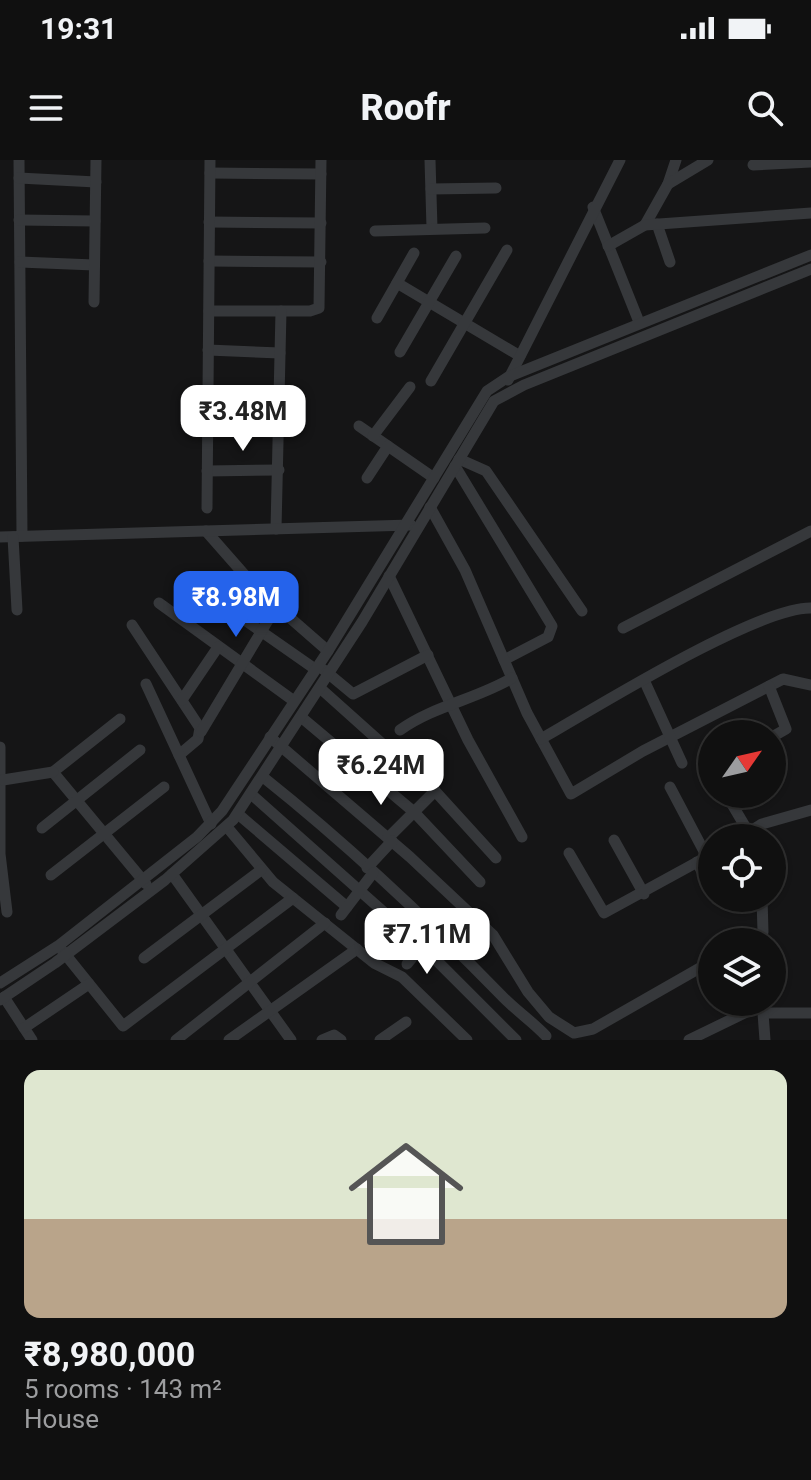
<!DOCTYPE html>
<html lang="en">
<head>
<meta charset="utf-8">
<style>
  body { margin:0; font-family:Roboto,sans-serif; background:#191919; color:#f1f3f6; height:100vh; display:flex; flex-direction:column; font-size:30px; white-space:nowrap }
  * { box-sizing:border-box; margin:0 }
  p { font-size:26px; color:#9c9d9f }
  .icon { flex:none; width:44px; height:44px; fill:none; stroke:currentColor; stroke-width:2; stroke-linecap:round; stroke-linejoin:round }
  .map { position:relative; height:880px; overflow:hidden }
  .side { display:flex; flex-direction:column; background:#101010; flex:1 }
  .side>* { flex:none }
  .needle { width:52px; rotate:56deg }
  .buttons { position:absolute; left:698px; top:560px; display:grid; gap:16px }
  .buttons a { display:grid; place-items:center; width:88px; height:88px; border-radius:50%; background:#101010; box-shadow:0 2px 6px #0004,0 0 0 2px #303030; font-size:40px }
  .price { position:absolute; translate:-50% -68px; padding:0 18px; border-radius:16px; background:#fff; color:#222; font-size:26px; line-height:52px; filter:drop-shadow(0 2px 4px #0008) }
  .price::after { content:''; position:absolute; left:50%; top:48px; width:24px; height:18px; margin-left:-12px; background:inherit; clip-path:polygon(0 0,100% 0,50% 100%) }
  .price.selected { background:#2563eb; color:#fff }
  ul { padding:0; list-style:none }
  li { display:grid; align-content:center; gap:16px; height:424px; padding:0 24px }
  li+li { border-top:2px solid #303030 }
  li span { display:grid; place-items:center; height:248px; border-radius:16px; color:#555 }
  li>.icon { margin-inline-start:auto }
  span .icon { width:144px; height:144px; fill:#fffc; stroke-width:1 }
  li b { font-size:34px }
  .status { display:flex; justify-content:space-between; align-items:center; height:56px; padding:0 40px; background:#101010; direction:ltr }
  .status svg { height:22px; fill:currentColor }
  header { display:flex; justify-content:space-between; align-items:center; height:104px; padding:0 24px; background:#101010; font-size:36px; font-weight:800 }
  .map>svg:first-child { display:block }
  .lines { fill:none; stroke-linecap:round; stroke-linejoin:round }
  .minor { stroke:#36383b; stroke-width:11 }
</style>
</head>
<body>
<div class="status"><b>19:31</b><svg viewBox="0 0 49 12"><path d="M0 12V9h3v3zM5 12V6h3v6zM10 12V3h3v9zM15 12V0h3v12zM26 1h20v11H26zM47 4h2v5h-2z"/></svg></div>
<header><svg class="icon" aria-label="menu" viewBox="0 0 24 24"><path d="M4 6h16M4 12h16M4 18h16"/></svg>Roofr<svg class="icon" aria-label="search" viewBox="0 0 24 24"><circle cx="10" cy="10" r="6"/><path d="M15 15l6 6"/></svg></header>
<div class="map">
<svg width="811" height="880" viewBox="0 0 811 880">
  <rect width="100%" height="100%" fill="#151516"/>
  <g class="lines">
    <g class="minor">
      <polyline points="19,0 22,376"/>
      <polyline points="430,0 432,68"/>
      <polyline points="753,5 811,2"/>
      <polyline points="210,13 321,14"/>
      <polyline points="19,18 96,22"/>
      <polyline points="668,24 676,0"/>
      <polyline points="431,29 496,28"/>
      <polyline points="593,47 639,162"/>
      <polyline points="19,60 95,61"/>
      <polyline points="209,62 321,63"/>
      <polyline points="657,64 670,102"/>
      <polyline points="645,65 668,24 708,0"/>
      <polyline points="375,71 485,68"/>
      <polyline points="608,86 645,65 811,53"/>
      <polyline points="209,101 321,102"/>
      <polyline points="20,102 94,105"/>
      <polyline points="397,123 520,196"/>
      <polyline points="94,142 96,0"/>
      <polyline points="209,151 310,151 319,148 321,0"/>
      <polyline points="377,158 414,93"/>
      <polyline points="208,190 280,193"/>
      <polyline points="400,192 456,96"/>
      <polyline points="508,220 620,0"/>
      <polyline points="431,221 507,90"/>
      <polyline points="208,232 280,237"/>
      <polyline points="359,266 434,318"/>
      <polyline points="208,270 279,272"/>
      <polyline points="373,276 410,227"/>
      <polyline points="459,299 486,311 582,451"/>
      <polyline points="455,306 552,466 548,477 504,500"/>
      <polyline points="207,311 279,310"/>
      <polyline points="367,318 388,286"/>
      <polyline points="430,347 465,410 527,553 571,634 643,591 783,519 811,525"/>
      <polyline points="207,348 210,0"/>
      <polyline points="276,369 281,151"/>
      <polyline points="206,371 257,429 328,491"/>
      <polyline points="0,377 411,365"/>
      <polyline points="13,377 17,450"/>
      <polyline points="389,416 468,580 522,677"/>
      <polyline points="189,421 315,509"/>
      <polyline points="159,443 294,541"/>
      <polyline points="132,465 200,568 198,579 179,595"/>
      <polyline points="623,468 811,371"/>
      <polyline points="324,510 353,534 428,495"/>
      <polyline points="644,520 682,603"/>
      <polyline points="146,524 211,664"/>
      <polyline points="769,526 786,569 772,577"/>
      <polyline points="320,528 435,631 496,698"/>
      <polyline points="182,540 218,487"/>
      <polyline points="301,557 414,652 480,722"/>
      <polyline points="120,559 53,612 146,724"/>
      <path d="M400,570C433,546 477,539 512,518"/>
      <polyline points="201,572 276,447"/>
      <polyline points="270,577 410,697 493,775 528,832 549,857 574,873 593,869 712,801"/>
      <path d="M541,579C595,548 757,447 811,448"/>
      <polyline points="0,587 0,694 7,752"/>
      <path d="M263,617C347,684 426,758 501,835C515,850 532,861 546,876"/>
      <polyline points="3,620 53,612"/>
      <polyline points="670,627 707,697"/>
      <polyline points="251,634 422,786 516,880"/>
      <polyline points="726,634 749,673"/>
      <polyline points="238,654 347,747"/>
      <polyline points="227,667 273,722 374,803 402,817 467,880"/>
      <polyline points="42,668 140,590"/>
      <polyline points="388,678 435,631"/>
      <polyline points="740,678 762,664 811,650"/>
      <polyline points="614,680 644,734"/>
      <polyline points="569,693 604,753 712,694"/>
      <polyline points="697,702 712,731"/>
      <polyline points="367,708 392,681"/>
      <polyline points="172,714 291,880"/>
      <polyline points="51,715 164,627"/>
      <polyline points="716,738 716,739"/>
      <polyline points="341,755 373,713"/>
      <polyline points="758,781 763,772 762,738"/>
      <polyline points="61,789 123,866 293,738"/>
      <polyline points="144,798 261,710"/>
      <polyline points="407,804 436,769"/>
      <polyline points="0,823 58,786 197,677 222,651 328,491 487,231 508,217 811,95"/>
      <polyline points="4,837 32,880"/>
      <polyline points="0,840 55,803 165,720 233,660 362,462 494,241 524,225 811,109"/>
      <polyline points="762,842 763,853 811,853"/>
      <polyline points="763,853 765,880"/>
      <polyline points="24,868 89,824"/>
      <polyline points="176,880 325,763"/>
      <polyline points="229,880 357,789"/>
      <polyline points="322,880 334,875 341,880"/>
      <polyline points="380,880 406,862"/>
      <polyline points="689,880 763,844"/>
    </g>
  </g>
</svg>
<div class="buttons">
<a><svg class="needle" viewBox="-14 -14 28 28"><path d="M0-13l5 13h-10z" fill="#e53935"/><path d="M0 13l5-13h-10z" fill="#9c9d9f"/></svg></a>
<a><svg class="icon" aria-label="locate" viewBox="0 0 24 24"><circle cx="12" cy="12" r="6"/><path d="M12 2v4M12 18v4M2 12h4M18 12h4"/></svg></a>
<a><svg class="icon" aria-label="layers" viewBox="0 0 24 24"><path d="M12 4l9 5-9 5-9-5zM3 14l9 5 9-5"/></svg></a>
</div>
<b class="price" style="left:243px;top:293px">₹3.48M</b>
<b class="price selected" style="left:236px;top:479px">₹8.98M</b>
<b class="price" style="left:381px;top:647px">₹6.24M</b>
<b class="price" style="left:427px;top:816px">₹7.11M</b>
</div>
<section class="side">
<ul>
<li><span style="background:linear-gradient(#dfe7d0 60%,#b9a48a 0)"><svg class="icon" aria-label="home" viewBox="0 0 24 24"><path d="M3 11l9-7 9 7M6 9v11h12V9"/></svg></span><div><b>₹8,980,000</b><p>5 rooms · 143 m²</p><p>House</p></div></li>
</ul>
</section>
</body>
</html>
